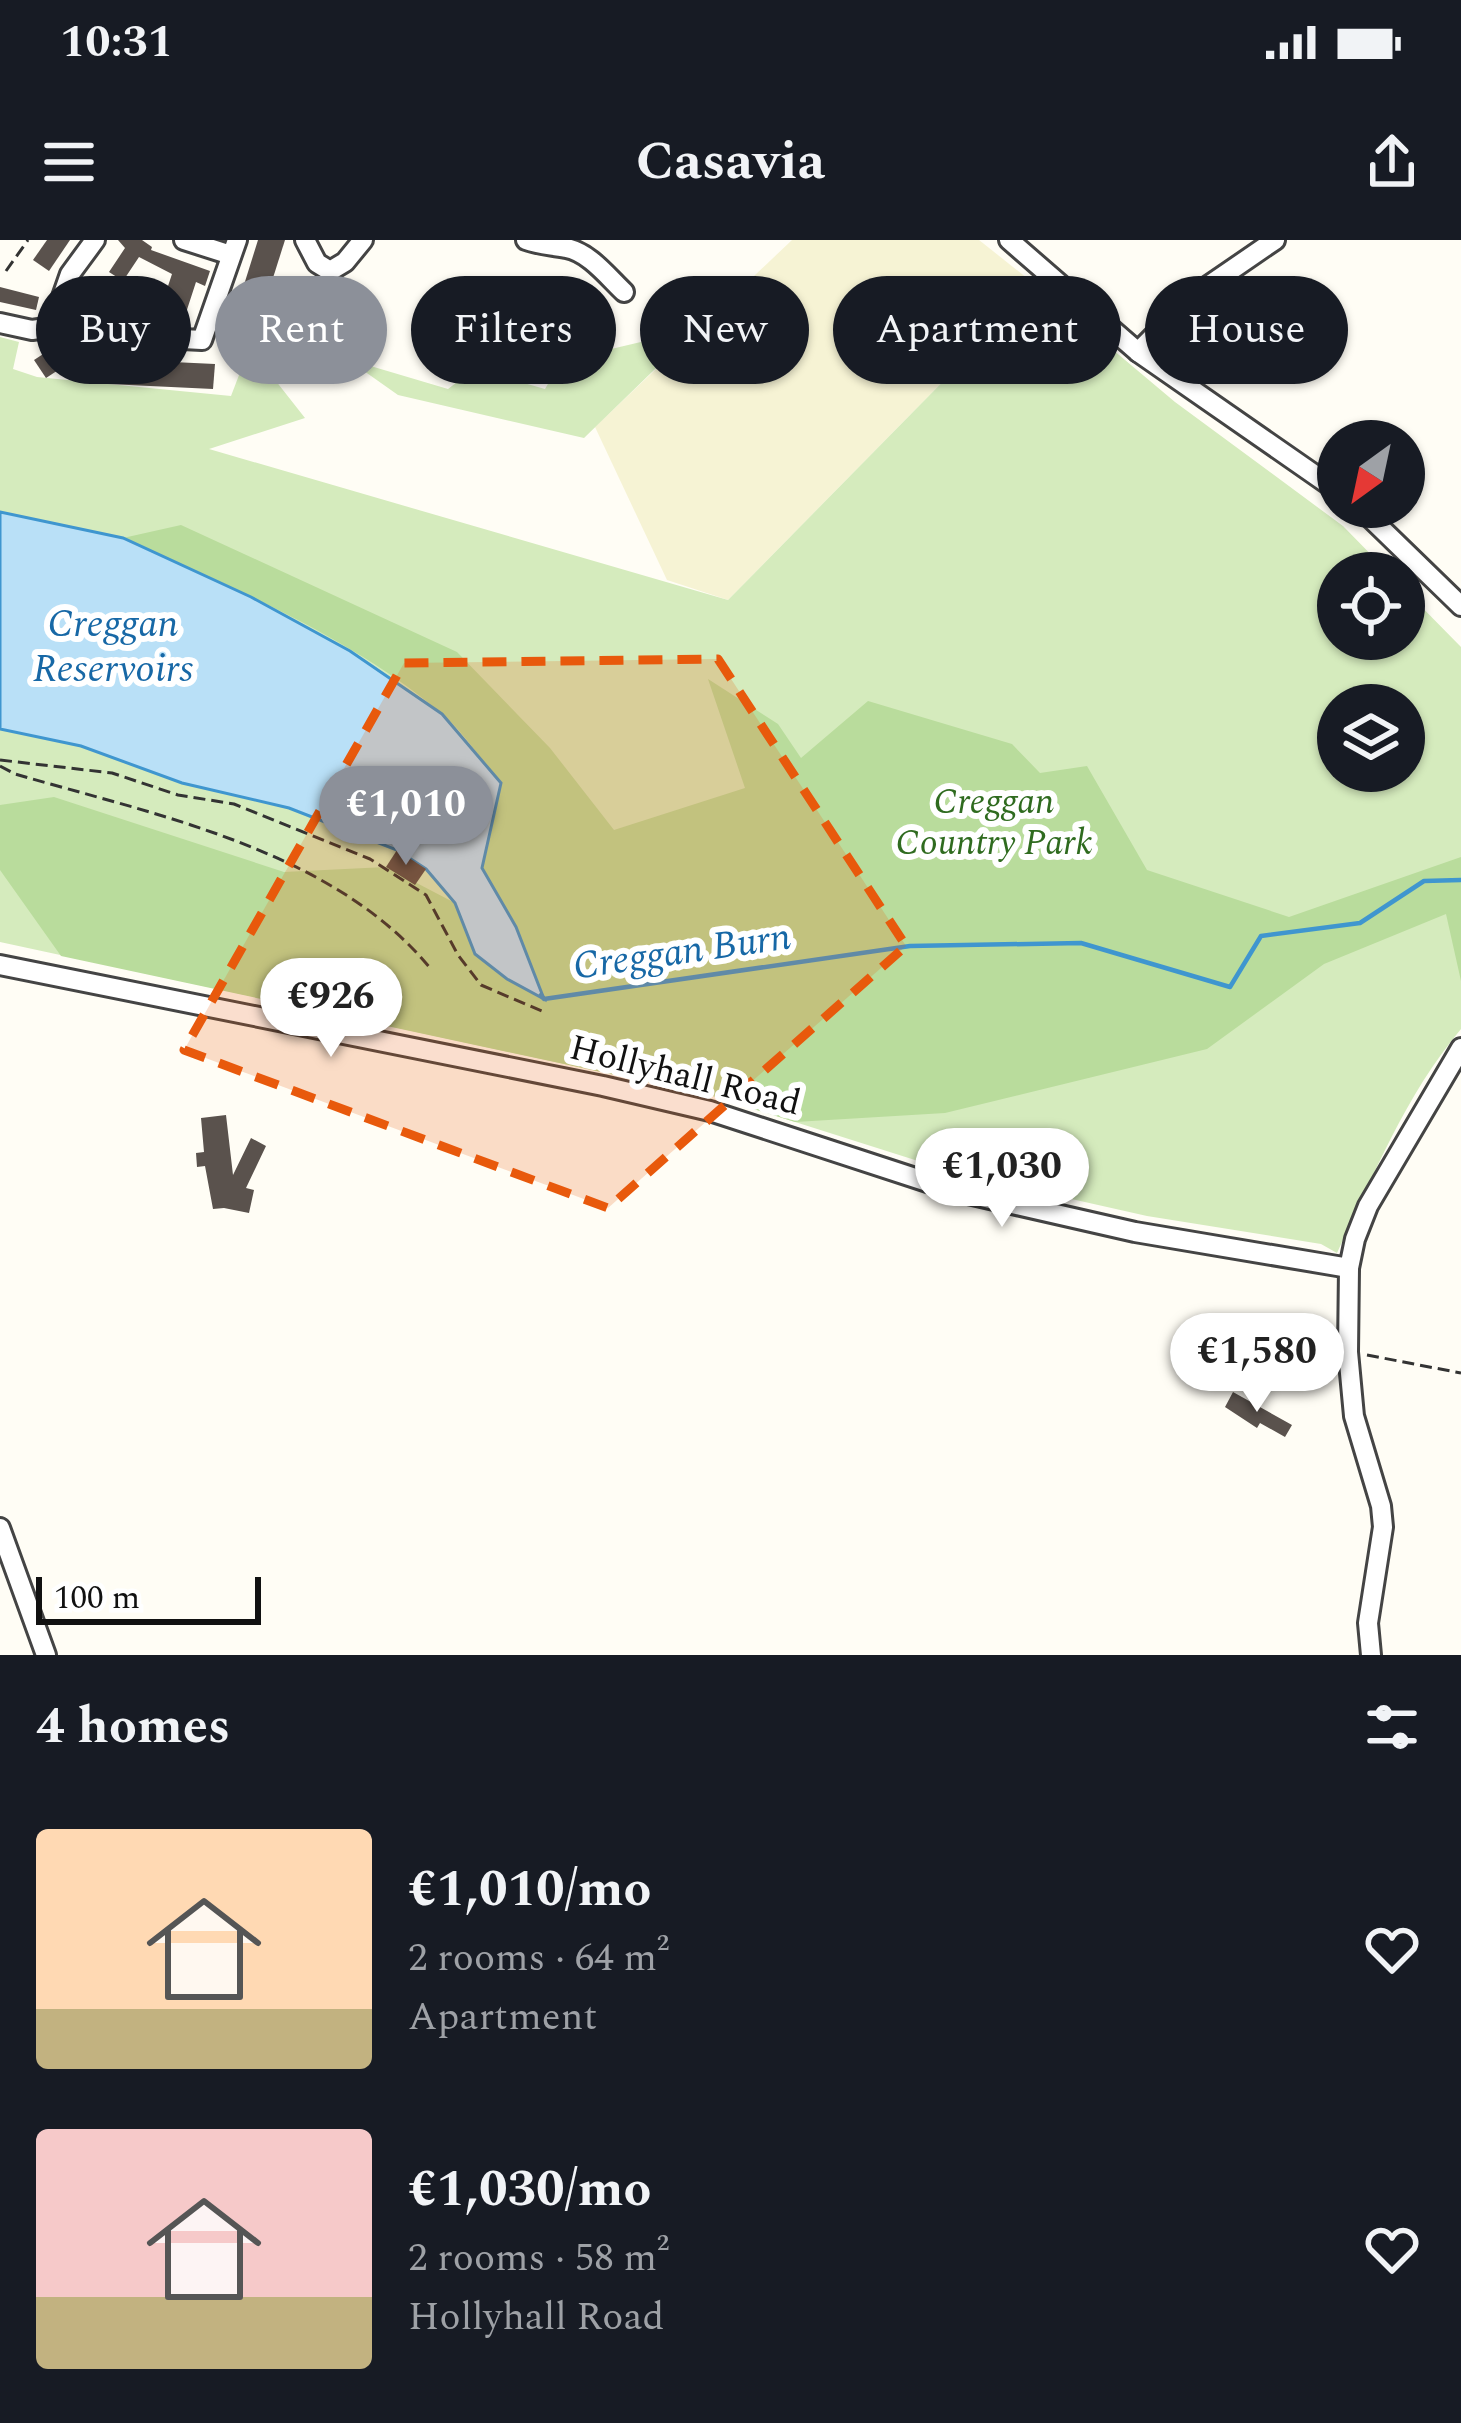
<!DOCTYPE html>
<html lang="en">
<head>
<meta charset="utf-8">
<style>
  body { margin:0; font-family:Spectral,serif; background:#20242c; color:#f1f3f6; height:100vh; display:flex; flex-direction:column; font-size:45px; white-space:nowrap }
  * { box-sizing:border-box; margin:0 }
  p { font-size:39px; color:#9ea1a6 }
  .icon { flex:none; width:66px; height:66px; fill:none; stroke:currentColor; stroke-width:2; stroke-linecap:round; stroke-linejoin:round }
  .map { position:relative; height:1415px; overflow:hidden }
  .details { display:flex; flex-direction:column; background:#171b24; flex:1 }
  .details>* { flex:none }
  .top-card { position:absolute; left:36px; top:36px; width:1389px; height:108px; display:flex; gap:24px }
  .needle { width:78px; rotate:213deg }
  .tools { position:absolute; left:1317px; top:180px; display:grid; gap:24px }
  .tools a { display:grid; place-items:center; width:108px; height:108px; border-radius:50%; background:#171b24; box-shadow:0 3px 9px #0004; font-size:60px }
  .scale { position:absolute; left:36px; bottom:30px; width:225px; box-sizing:border-box; padding-left:12px; border:6px solid #111; border-top:0; font-size:33px; line-height:42px; white-space:nowrap; color:#111; -webkit-text-stroke:9px #fff; paint-order:stroke }
  .price { position:absolute; translate:-50% -102px; padding:0 27px; border-radius:42px; background:#fff; color:#222; font-size:39px; line-height:78px; filter:drop-shadow(0 3px 6px #0008) }
  .price::after { content:''; position:absolute; left:50%; top:72px; width:36px; height:27px; margin-left:-18px; background:inherit; clip-path:polygon(0 0,100% 0,50% 100%) }
  .price.on { background:#8c9099; color:#fff }
  ul { padding:0; list-style:none }
  li { display:flex; align-items:center; gap:36px; height:300px; padding:0 36px }
  li span { display:grid; place-items:center; flex:none; width:336px; height:240px; border-radius:12px; color:#555 }
  li>.icon { margin-inline-start:auto }
  span .icon { width:144px; height:144px; fill:#fffc; stroke-width:1 }
  li b { font-size:51px }
  h2 { display:flex; justify-content:space-between; align-items:center; height:144px; padding:0 36px; font-size:51px }
  .chip { padding:0 42px; border-radius:54px; background:#171b24; box-shadow:0 3px 9px #0004; font-size:42px; line-height:108px }
  .chip.on { background:#8c9099; color:#fff }
  .status { display:flex; justify-content:space-between; align-items:center; height:84px; padding:0 60px; background:#171b24; direction:ltr }
  .status svg { height:33px; fill:currentColor }
  header { display:flex; justify-content:space-between; align-items:center; height:156px; padding:0 36px; background:#171b24; font-size:54px; font-weight:700 }
  .map>svg:first-child { display:block }
  .farmland { fill:#f6f3d4 }
  .green { fill:#d5ebbd; fill-rule:evenodd }
  .forest { fill:#b9dc9c }
  .water { fill:#b9e0f7; stroke:#3f96cf; stroke-width:3 }
  .lines { fill:none; stroke-linecap:round; stroke-linejoin:round }
  .stream { stroke:#3f96cf; stroke-width:4.5 }
  .building { fill:#5a524d }
  .minor-casing { stroke:#444; stroke-width:24 }
  .path { stroke:#333; stroke-width:3; stroke-dasharray:12 6; stroke-linecap:butt }
  .minor { stroke:#fff; stroke-width:18 }
  .marked { fill:#e8590c; fill-opacity:0.2; stroke:#e8590c; stroke-width:9; stroke-dasharray:24 15; stroke-linejoin:round }
  .labels { text-anchor:middle; dominant-baseline:central; stroke-width:12; stroke-linejoin:round; paint-order:stroke }
  .park-label { font-size:36px; font-style:italic; fill:#2f6b1f; stroke:#fff }
  .street-label { font-size:36px; fill:#111; stroke:#fff }
  .water-label { font-size:39px; font-style:italic; fill:#1768a6; stroke:#fff }
</style>
</head>
<body>
<div class="status"><b>10:31</b><svg viewBox="0 0 49 12"><path d="M0 12V9h3v3zM5 12V6h3v6zM10 12V3h3v9zM15 12V0h3v12zM26 1h20v11H26zM47 4h2v5h-2z"/></svg></div>
<header><svg class="icon" aria-label="menu" viewBox="0 0 24 24"><path d="M4 6h16M4 12h16M4 18h16"/></svg>Casavia<svg class="icon" aria-label="share" viewBox="0 0 24 24"><path d="M12 15V3M7 8l5-5 5 5M5 13v7h14v-7"/></svg></header>
<div class="map">
<svg width="1461" height="1415" viewBox="0 0 1461 1415">
  <rect width="100%" height="100%" fill="#fffdf5"/>
  <polygon class="farmland" points="792,0 979,0 1037,46 728,360 667,340 595,187"/>
  <g class="green">
    <path d="M1037,46L1175,162L1343,286L1389,333H1338V399H1404V349L1461,407V789C1406,854 1373,936 1337,1013L1321,1004L1147,976L956,933L713,856L0,702V97L19,102L13,129L37,137L231,156L254,96L268,131L305,178L209,209L728,360ZM1338,465H1404V531H1338Z"/>
    <polygon points="720,66 584,198 398,155 347,119 448,149 474,129 545,149 580,89 607,110 645,101"/>
  </g>
  <path class="forest" d="M181,285L457,412L550,508L614,590L745,548L708,439L778,484L801,518L868,461L1012,504L1040,533L1087,526L1147,630L1289,677L1461,617V741L1446,674L1324,724L1207,809L945,873L795,882L713,856L61,716L0,630V565L54,557L284,632L386,627L455,663L475,714L543,757L516,687L482,628L500,542C481,520 463,491 440,472C348,395 231,347 123,298Z"/>
  <polygon class="water" points="0,272 123,298 251,357 350,411 442,474 501,543 482,628 516,687 544,759 507,739 475,714 455,663 426,629 397,610 289,568 182,543 81,506 0,489"/>
  <g class="lines">
    <polyline class="stream" points="541,755 544,759 910,706 1081,703 1230,747 1261,696 1360,683 1424,641 1461,640"/>
  </g>
  <g class="building">
    <polygon points="47,0 70,0 49,31 33,20"/>
    <polygon points="118,0 142,0 152,7 151,10 210,31 205,46 196,42 182,85 156,82 172,34 139,17 123,41 109,32 125,8"/>
    <polygon points="258,0 285,0 246,123 222,115"/>
    <polygon points="95,37 109,41 97,80 84,76"/>
    <polygon points="0,47 39,57 36,70 0,62"/>
    <polygon points="74,94 86,112 46,138 34,120"/>
    <polygon points="109,119 215,124 213,149 108,144"/>
    <polygon points="397,610 426,629 415,645 386,627"/>
    <polygon points="226,875 233,935 251,898 266,906 246,948 254,950 249,973 224,968 213,969 205,926 197,927 196,913 204,912 201,878"/>
    <polygon points="1233,1152 1292,1185 1285,1197 1260,1183 1257,1188 1225,1167"/>
  </g>
  <g class="lines">
    <g class="minor-casing">
      <g id="minor">
        <polyline points="184,0 231,15"/>
        <polyline points="305,0 317,23 330,31 345,22 363,0"/>
        <path d="M526,0C540,5 552,5 566,8C589,12 608,37 624,52"/>
        <polyline points="1009,0 1138,112 1338,251"/>
        <polyline points="0,83 32,90 46,88 55,77 70,34 95,0"/>
        <polyline points="106,95 202,100 237,0"/>
        <polyline points="115,96 124,57"/>
        <polyline points="1138,112 1192,57 1275,0"/>
        <polyline points="1359,267 1461,366"/>
        <polyline points="0,725 603,846 710,871 955,951 1135,992 1349,1028"/>
        <polyline points="0,1288 46,1415"/>
        <polyline points="1371,1415 1368,1383 1383,1287 1381,1266 1354,1176 1348,1112 1349,1028 1355,999 1368,966 1461,808"/>
      </g>
    </g>
    <g class="path">
      <polyline points="6,31 28,0"/>
      <polyline points="0,520 112,533 178,555 234,564 370,619 426,655 458,715 481,745 544,772"/>
      <path d="M0,526L15,534C156,575 333,610 430,728"/>
      <polyline points="1367,1115 1461,1133"/>
    </g>
    <use href="#minor" class="minor"/>
  </g>
  <path class="marked" d="M718,419L906,706L608,968L184,810L404,423Z"/>
  <g class="labels">
    <g class="park-label">
      <text x="994" y="562">Creggan<tspan x="994" dy="41">Country Park</tspan></text>
    </g>
    <g class="street-label">
      <text transform="translate(685 836) rotate(14)">Hollyhall Road</text>
    </g>
    <g class="water-label">
      <text x="113" y="384">Creggan<tspan x="113" dy="45">Reservoirs</tspan></text>
      <text transform="translate(682 712) rotate(-8)">Creggan Burn</text>
    </g>
  </g>
</svg>
<div class="tools">
<a><svg class="needle" viewBox="-14 -14 28 28"><path d="M0-13l5 13h-10z" fill="#e53935"/><path d="M0 13l5-13h-10z" fill="#9ea1a6"/></svg></a>
<a><svg class="icon" aria-label="locate" viewBox="0 0 24 24"><circle cx="12" cy="12" r="6"/><path d="M12 2v4M12 18v4M2 12h4M18 12h4"/></svg></a>
<a><svg class="icon" aria-label="layers" viewBox="0 0 24 24"><path d="M12 4l9 5-9 5-9-5zM3 14l9 5 9-5"/></svg></a>
</div>
<div class="scale">100 m</div>
<b class="price on" style="left:406px;top:628px">€1,010</b>
<b class="price" style="left:331px;top:820px">€926</b>
<b class="price" style="left:1002px;top:990px">€1,030</b>
<b class="price" style="left:1257px;top:1175px">€1,580</b>
<div class="top-card">
<a class="chip">Buy</a>
<a class="chip on">Rent</a>
<a class="chip">Filters</a>
<a class="chip">New</a>
<a class="chip">Apartment</a>
<a class="chip">House</a>
</div>
</div>
<section class="details">
<h2>4 homes<svg class="icon" aria-label="filters" viewBox="0 0 24 24"><path d="M4 7h16M4 17h16"/><circle cx="9" cy="7" r="2"/><circle cx="15" cy="17" r="2"/></svg></h2>
<ul>
<li><span style="background:linear-gradient(#ffd9b3 75%,#c2b280 0)"><svg class="icon" aria-label="home" viewBox="0 0 24 24"><path d="M3 11l9-7 9 7M6 9v11h12V9"/></svg></span><div><b>€1,010/mo</b><p>2 rooms · 64 m²</p><p>Apartment</p></div><svg class="icon" aria-label="heart" viewBox="0 0 24 24"><path d="M12 20l-8-8c-3-5 5-10 8-4 3-6 11-1 8 4z"/></svg></li>
<li><span style="background:linear-gradient(#f6c9c9 70%,#c2b280 0)"><svg class="icon" aria-label="home" viewBox="0 0 24 24"><path d="M3 11l9-7 9 7M6 9v11h12V9"/></svg></span><div><b>€1,030/mo</b><p>2 rooms · 58 m²</p><p>Hollyhall Road</p></div><svg class="icon" aria-label="heart" viewBox="0 0 24 24"><path d="M12 20l-8-8c-3-5 5-10 8-4 3-6 11-1 8 4z"/></svg></li>
</ul>
</section>
</body>
</html>
